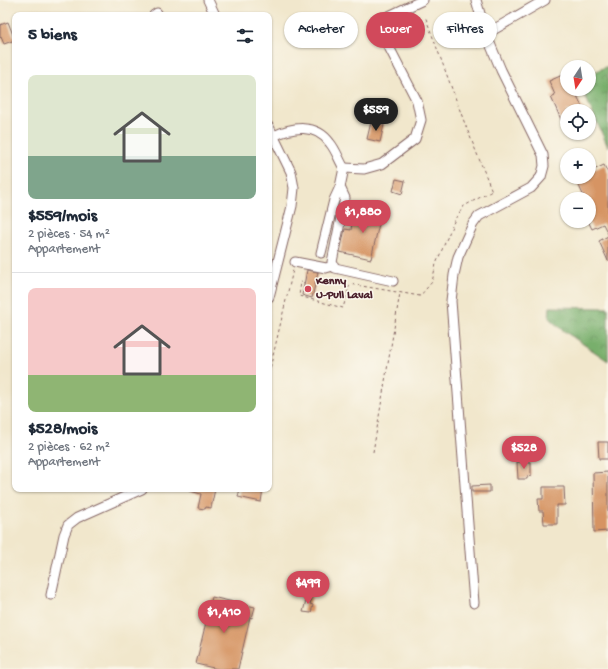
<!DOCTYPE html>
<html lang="fr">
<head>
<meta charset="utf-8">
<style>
  body { margin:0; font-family:"Gochi Hand",sans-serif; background:#f2f2f3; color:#1f2937; height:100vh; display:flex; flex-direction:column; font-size:15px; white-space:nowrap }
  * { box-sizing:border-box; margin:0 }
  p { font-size:13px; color:#747a83 }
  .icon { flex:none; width:22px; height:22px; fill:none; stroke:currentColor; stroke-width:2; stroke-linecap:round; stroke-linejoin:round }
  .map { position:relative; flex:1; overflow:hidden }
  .drawer { position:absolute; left:12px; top:12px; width:260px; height:480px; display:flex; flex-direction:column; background:#fff; border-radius:8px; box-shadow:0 1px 3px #0004 }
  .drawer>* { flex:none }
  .top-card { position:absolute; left:284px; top:12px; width:264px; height:36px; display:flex; gap:8px }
  .needle { width:26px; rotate:192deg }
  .buttons { position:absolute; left:560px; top:60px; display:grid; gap:8px }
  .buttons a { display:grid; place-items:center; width:36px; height:36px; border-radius:50%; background:#fff; box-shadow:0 1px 3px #0004; font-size:20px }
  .price { position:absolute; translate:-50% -34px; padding:0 9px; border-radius:14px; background:#d1495b; color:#fff; font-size:13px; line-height:26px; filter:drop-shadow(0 1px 2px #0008) }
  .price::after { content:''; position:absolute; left:50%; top:24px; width:12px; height:9px; margin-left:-6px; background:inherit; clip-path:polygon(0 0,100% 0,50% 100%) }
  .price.on { background:#222; color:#fff }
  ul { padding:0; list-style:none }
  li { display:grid; align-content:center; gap:8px; height:212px; padding:0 16px }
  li+li { border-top:1px solid #e0e1e3 }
  li span { display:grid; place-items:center; height:124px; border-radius:8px; color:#555 }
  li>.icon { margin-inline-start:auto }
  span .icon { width:72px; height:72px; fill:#fffc; stroke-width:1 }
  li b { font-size:17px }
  h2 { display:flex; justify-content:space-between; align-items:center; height:48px; padding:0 16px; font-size:17px }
  .tag { padding:0 14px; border-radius:18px; background:#fff; box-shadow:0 1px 3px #0004; font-size:14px; line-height:36px }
  .tag.on { background:#d1495b; color:#fff }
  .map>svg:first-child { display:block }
  .forest { fill:url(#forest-crowns); stroke:#61674c }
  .building { fill:#d69463 }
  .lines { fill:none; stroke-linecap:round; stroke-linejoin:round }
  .minor-casing { stroke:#846563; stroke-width:11 }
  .path { stroke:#846563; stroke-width:1; stroke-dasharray:3 3; stroke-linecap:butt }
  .minor { stroke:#fff; stroke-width:9 }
  .poi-dot { fill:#d1495b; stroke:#fbf7ec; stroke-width:1.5 }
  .labels { text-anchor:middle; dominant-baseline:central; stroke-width:3; stroke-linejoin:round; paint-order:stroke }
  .poi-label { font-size:12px; font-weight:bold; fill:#4a1f2b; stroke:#fbf7ec; text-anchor:start }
</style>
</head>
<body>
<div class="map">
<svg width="608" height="669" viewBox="0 0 608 669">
  <defs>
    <pattern id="forest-crowns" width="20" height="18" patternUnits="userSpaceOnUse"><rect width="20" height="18" fill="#78af6c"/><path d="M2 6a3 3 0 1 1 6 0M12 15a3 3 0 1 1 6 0" fill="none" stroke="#648e59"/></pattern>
  </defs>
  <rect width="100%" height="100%" fill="#fbf7ec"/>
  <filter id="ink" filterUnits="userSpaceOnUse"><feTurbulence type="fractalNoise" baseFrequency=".025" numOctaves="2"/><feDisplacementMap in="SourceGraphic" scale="8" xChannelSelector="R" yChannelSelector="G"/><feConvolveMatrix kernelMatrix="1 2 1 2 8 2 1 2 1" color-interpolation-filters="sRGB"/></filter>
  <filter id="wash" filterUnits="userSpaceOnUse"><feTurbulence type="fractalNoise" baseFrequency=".012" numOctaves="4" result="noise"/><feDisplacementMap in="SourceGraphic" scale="16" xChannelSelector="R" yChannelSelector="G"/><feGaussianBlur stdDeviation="0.9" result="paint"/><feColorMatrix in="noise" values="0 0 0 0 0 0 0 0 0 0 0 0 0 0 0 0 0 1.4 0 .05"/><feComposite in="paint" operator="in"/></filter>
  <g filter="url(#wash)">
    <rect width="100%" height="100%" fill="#f1e7cc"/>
    <g class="forest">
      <polygon points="605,67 608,67 608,147 582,89 589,89 589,75"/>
      <polygon points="550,307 608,308 608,361 561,329 549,318"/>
    </g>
    <g id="blocks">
      <g class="building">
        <polygon points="8,22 15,40 4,44 1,37 0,38 0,25"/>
        <polygon points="567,73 567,89 574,89 584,111 567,111 567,133 551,97 555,95 549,81"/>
        <polygon points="371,122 384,125 380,142 367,139"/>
        <polygon points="604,165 608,173 608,234 603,224 592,229 589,223 589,199 585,199 575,177 589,177 589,172"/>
        <polygon points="396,179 405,181 402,194 393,191"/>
        <polygon points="372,203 383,206 371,259 340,252 345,229 351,230 353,216 357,214 368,216"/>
        <polygon points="608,236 608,261 599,241"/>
        <polygon points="307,270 318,272 312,298 302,295"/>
        <polygon points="598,442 608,442 608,459 599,459"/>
        <polygon points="517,462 531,462 531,476 527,477 527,479 518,479"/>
        <polygon points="608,472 608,531 594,532 593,473"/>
        <polygon points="490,485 490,492 472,492 472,486"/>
        <polygon points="543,487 564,487 565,505 557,505 557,524 544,524 543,511 539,511 538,499 543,499"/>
        <polygon points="190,489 215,489 211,508 206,507 205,509 198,508 201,494 190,491"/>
        <polygon points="240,489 263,489 261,502 238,497"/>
        <polygon points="307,596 312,597 310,604 313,605 311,613 303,612"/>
        <polygon points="212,597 255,607 252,618 250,617 238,669 218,669 196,664"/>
      </g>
    </g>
  </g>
  <g filter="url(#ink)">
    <use href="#blocks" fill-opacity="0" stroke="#846563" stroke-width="1"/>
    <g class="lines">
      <g class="minor-casing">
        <g id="minor">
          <polyline points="208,0 215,15"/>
          <polyline points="154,15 157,13 158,15"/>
          <polyline points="486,34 545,0"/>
          <polyline points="269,127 291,172 294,188 292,206 269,297"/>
          <path d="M274,136C292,127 316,123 330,143C336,150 339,160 344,168"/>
          <polyline points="340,187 345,198 332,262 335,268 393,281"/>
          <polyline points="321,253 334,200 340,187 344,168 364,169 382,164 415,139 421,120 417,101 376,22 423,0"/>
          <polyline points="295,262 326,268 333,266"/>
          <polyline points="51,595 64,535 68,525 77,518 142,489"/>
          <polyline points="474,603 451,301 454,275 458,257 473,224 479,216 531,188 541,177 544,166 543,155 501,70 486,34 476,0"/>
        </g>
      </g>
      <g class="path">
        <polyline points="304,283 301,282 299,296 343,308 350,284 420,296 432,282 436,264 455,219 464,206 492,191 465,124 425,16"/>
        <polyline points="269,373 293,270"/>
        <polyline points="373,452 400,293"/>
      </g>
      <use href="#minor" class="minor"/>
    </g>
  </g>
  <circle class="poi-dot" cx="308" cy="289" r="4"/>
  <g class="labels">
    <g class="poi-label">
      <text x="316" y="282">Kenny<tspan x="316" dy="14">U-Pull Laval</tspan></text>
    </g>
  </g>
</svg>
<div class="buttons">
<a><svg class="needle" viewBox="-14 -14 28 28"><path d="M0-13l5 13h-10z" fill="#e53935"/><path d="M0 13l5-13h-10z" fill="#747a83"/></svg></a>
<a><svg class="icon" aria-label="locate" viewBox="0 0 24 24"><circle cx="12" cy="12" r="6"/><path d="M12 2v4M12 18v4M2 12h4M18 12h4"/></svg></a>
<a>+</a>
<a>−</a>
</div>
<b class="price on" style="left:376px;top:132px">$559</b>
<b class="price" style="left:363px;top:234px">$1,880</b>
<b class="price" style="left:524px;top:470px">$528</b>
<b class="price" style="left:308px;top:605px">$499</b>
<b class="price" style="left:224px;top:634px">$1,410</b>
<div class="top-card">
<a class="tag">Acheter</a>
<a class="tag on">Louer</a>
<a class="tag">Filtres</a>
</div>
<section class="drawer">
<h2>5 biens<svg class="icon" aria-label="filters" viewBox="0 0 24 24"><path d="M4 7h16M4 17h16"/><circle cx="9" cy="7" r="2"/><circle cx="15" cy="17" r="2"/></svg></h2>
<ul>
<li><span style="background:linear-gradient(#dfe7d0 65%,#7fa58c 0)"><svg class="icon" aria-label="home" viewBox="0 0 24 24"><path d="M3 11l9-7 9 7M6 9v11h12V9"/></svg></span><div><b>$559/mois</b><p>2 pièces · 54 m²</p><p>Appartement</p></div></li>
<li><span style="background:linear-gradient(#f6c9c9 70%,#8fb573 0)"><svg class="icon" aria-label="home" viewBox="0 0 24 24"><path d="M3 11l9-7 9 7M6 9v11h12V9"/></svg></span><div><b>$528/mois</b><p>2 pièces · 62 m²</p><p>Appartement</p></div></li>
</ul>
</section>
</div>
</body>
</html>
